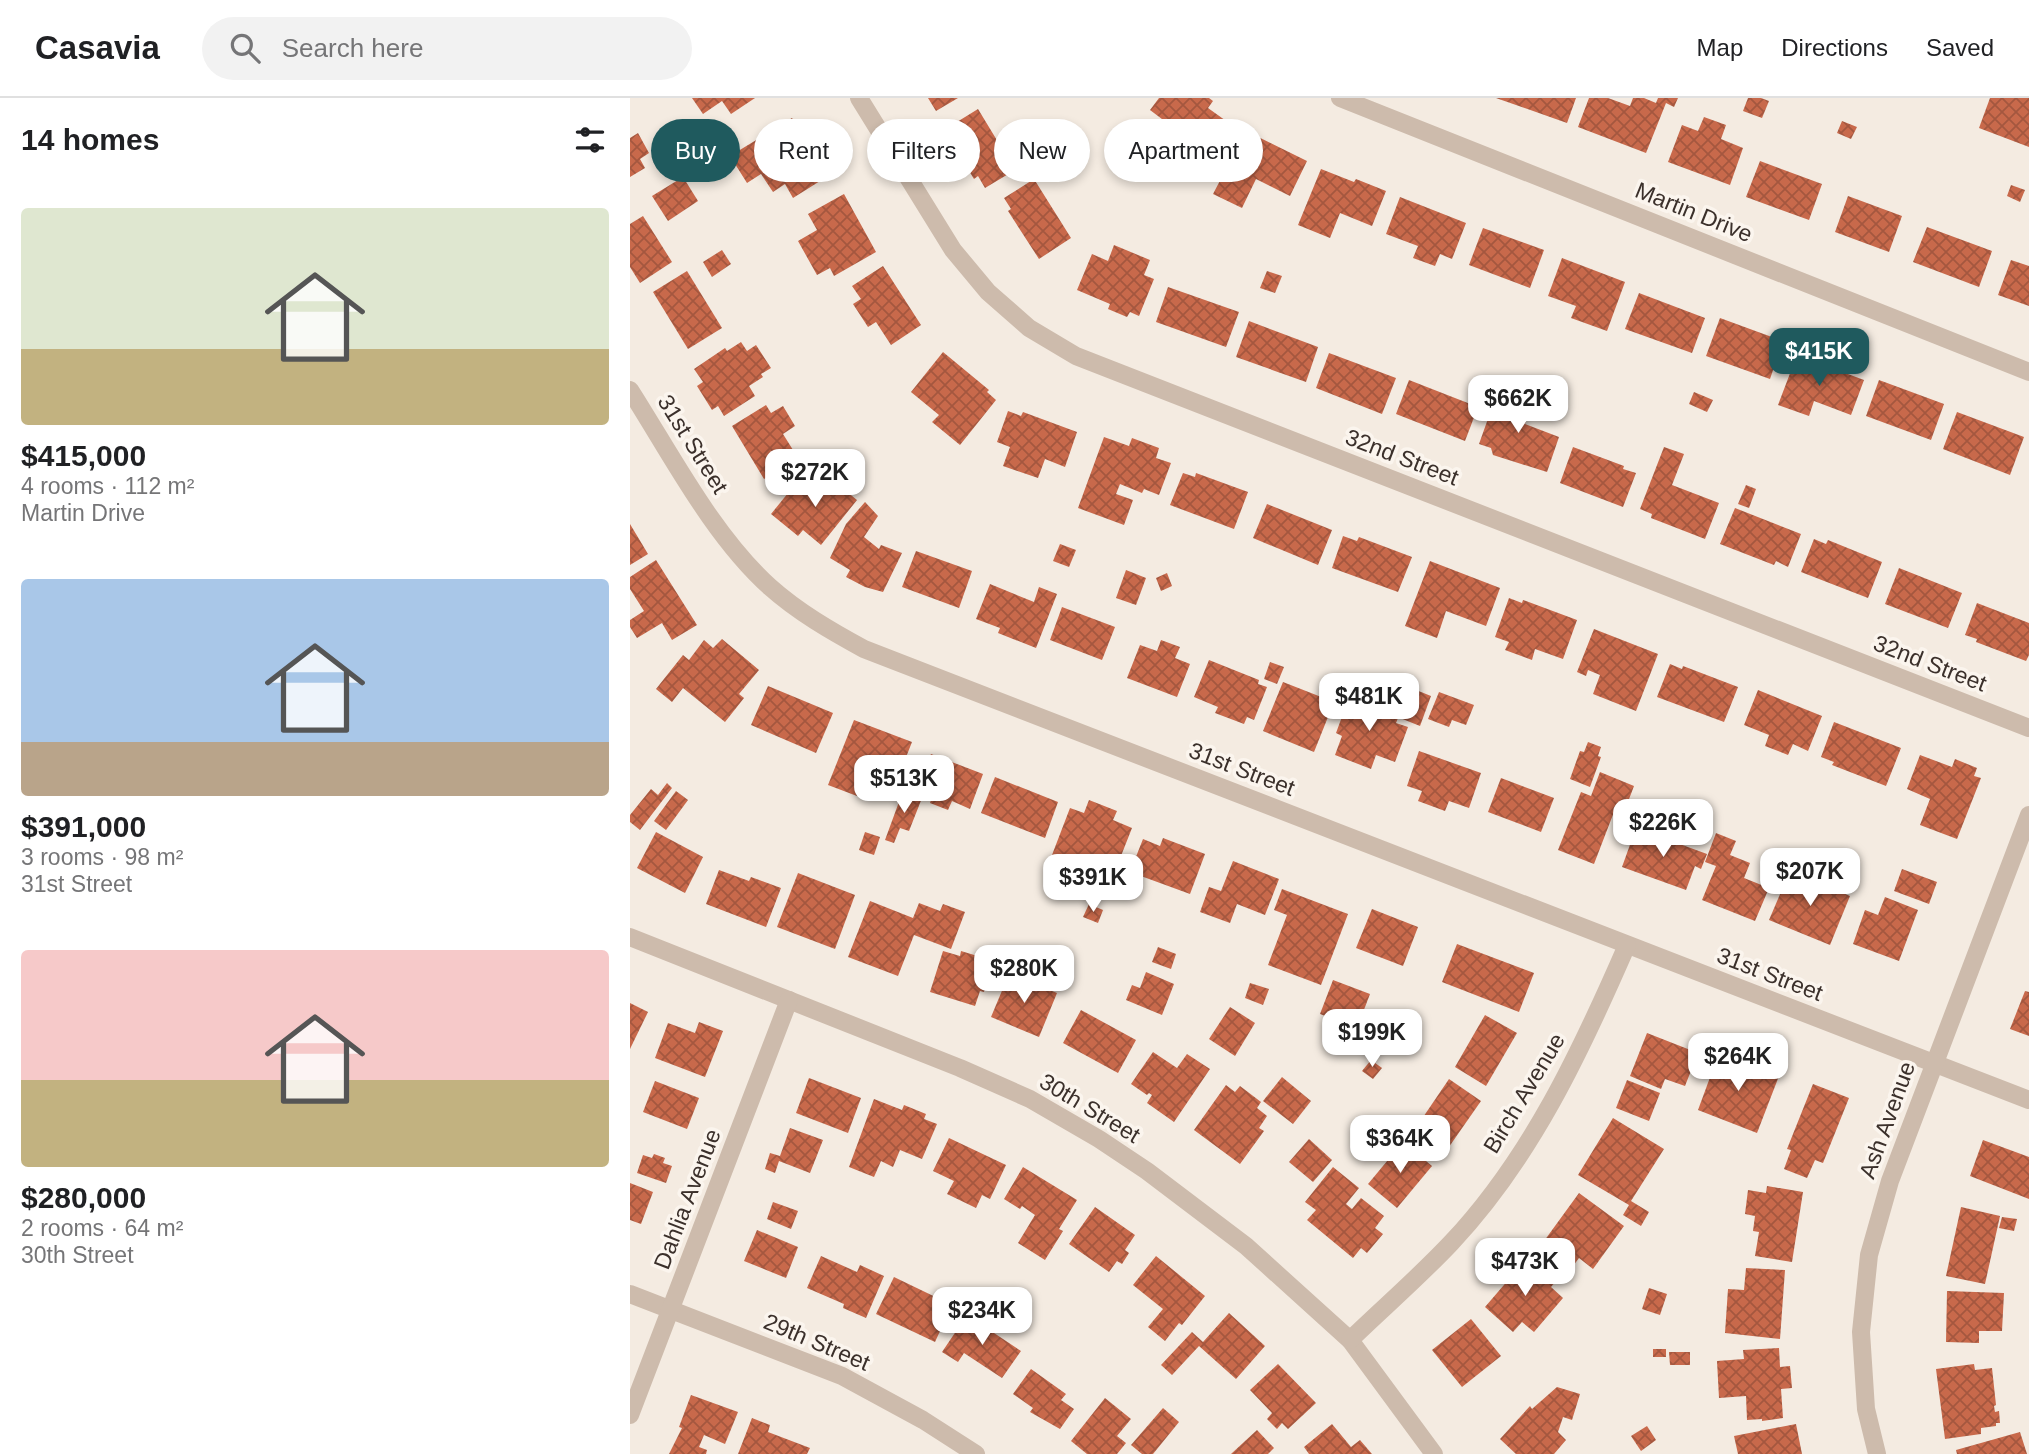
<!DOCTYPE html>
<html lang="en">
<head>
<meta charset="utf-8">
<style>
  body { margin:0; font-family:Arial,sans-serif; background:#f2f2f2; color:#202124; height:100vh; display:flex; flex-direction:column; font-size:26px; white-space:nowrap }
  * { box-sizing:border-box; margin:0 }
  p { font-size:23px; color:#757577 }
  .icon { flex:none; width:38px; height:38px; fill:none; stroke:currentColor; stroke-width:2; stroke-linecap:round; stroke-linejoin:round }
  .map { position:relative; flex:1; overflow:hidden }
  .sheet { display:flex; flex-direction:column; background:#fff; width:630px }
  .sheet>* { flex:none }
  .banner { position:absolute; left:21px; top:21px; width:665px; height:63px; display:flex; gap:14px }
  .price { position:absolute; translate:-50% -60px; padding:0 16px; border-radius:14px; background:#fff; color:#222; font-size:23px; line-height:46px; filter:drop-shadow(0 2px 4px #0008) }
  .price::after { content:''; position:absolute; left:50%; top:42px; width:21px; height:16px; margin-left:-10px; background:inherit; clip-path:polygon(0 0,100% 0,50% 100%) }
  .price.on { background:#1f5a5e; color:#fff }
  ul { padding:0; list-style:none }
  li { display:grid; align-content:center; gap:14px; height:371px; padding:0 21px }
  li span { display:grid; place-items:center; height:217px; border-radius:7px; color:#555 }
  li>.icon { margin-inline-start:auto }
  span .icon { width:126px; height:126px; fill:#fffc; stroke-width:1 }
  li b { font-size:30px }
  h2 { display:flex; justify-content:space-between; align-items:center; height:84px; padding:0 21px; font-size:30px }
  .pill { padding:0 24px; border-radius:32px; background:#fff; box-shadow:0 4px 10px #0003; font-size:24px; line-height:63px }
  .pill.on { background:#1f5a5e; color:#fff }
  header { display:flex; align-items:center; gap:42px; box-sizing:border-box; height:98px; padding:0 35px; background:#fff; border-bottom:2px solid #e0e0e0 }
  header strong { font-size:33px }
  nav { display:flex; gap:38px; margin-inline-start:auto; font-size:24px }
  .search { width:490px; height:63px; background:#f2f2f2; display:flex; align-items:center; gap:18px; box-sizing:border-box; padding:0 24px; border-radius:38px; color:#757577; font-size:26px }
  main { display:flex; flex:1; min-height:0 }
  .map>svg:first-child { display:block }
  .building { fill:url(#building-cross-hatch) }
  .lines { fill:none; stroke-linecap:round; stroke-linejoin:round }
  .street { stroke:#cdbbac; stroke-width:18 }
  .labels { text-anchor:middle; dominant-baseline:central; stroke-width:7; stroke-linejoin:round; paint-order:stroke }
  .street-label { font-size:23px; fill:#3b302b; stroke:#fbf5ee }
</style>
</head>
<body>
<header>
<strong>Casavia</strong>
<div class="search"><svg class="icon" aria-label="search" viewBox="0 0 24 24"><circle cx="10" cy="10" r="6"/><path d="M15 15l6 6"/></svg>Search here</div>
<nav><a>Map</a><a>Directions</a><a>Saved</a></nav>
</header>
<main>
<section class="sheet">
<h2>14 homes<svg class="icon" aria-label="filters" viewBox="0 0 24 24"><path d="M4 7h16M4 17h16"/><circle cx="9" cy="7" r="2"/><circle cx="15" cy="17" r="2"/></svg></h2>
<ul>
<li><span style="background:linear-gradient(#dfe7d0 65%,#c2b280 0)"><svg class="icon" aria-label="home" viewBox="0 0 24 24"><path d="M3 11l9-7 9 7M6 9v11h12V9"/></svg></span><div><b>$415,000</b><p>4 rooms · 112 m²</p><p>Martin Drive</p></div></li>
<li><span style="background:linear-gradient(#a9c7e8 75%,#b9a48a 0)"><svg class="icon" aria-label="home" viewBox="0 0 24 24"><path d="M3 11l9-7 9 7M6 9v11h12V9"/></svg></span><div><b>$391,000</b><p>3 rooms · 98 m²</p><p>31st Street</p></div></li>
<li><span style="background:linear-gradient(#f6c9c9 60%,#c2b280 0)"><svg class="icon" aria-label="home" viewBox="0 0 24 24"><path d="M3 11l9-7 9 7M6 9v11h12V9"/></svg></span><div><b>$280,000</b><p>2 rooms · 64 m²</p><p>30th Street</p></div></li>
</ul>
</section>
<div class="map">
<svg width="1399" height="1356" viewBox="0 0 1399 1356">
  <defs>
    <pattern id="building-cross-hatch" width="8" height="8" patternUnits="userSpaceOnUse" patternTransform="scale(1.75)"><rect width="8" height="8" fill="#c8694b"/><path d="M0 0l8 8M0 8l8-8" fill="none" stroke="#a4573f"/></pattern>
  </defs>
  <rect width="100%" height="100%" fill="#f4ebe1"/>
  <g class="building">
    <polygon points="62,0 125,0 101,16 92,3 73,16"/>
    <polygon points="298,0 328,0 306,13"/>
    <polygon points="529,0 579,0 583,3 578,10 599,25 577,55 520,12"/>
    <polygon points="866,0 946,0 937,25"/>
    <polygon points="959,0 978,0 1000,8 1003,0 1014,0 1026,5 1028,0 1048,0 1044,9 1036,5 1016,55 948,29"/>
    <polygon points="1118,0 1131,0 1139,3 1132,20 1113,13"/>
    <polygon points="1360,0 1399,0 1399,49 1349,30"/>
    <polygon points="348,11 385,72 355,90 348,78 344,81 314,32"/>
    <polygon points="1074,19 1096,27 1091,41 1113,50 1100,87 1038,64 1052,27 1068,33"/>
    <polygon points="162,20 198,78 163,100 155,86 143,94 131,76 117,85 100,58"/>
    <polygon points="1212,23 1227,29 1221,41 1207,35"/>
    <polygon points="426,26 440,48 411,67 400,50 412,42 409,37"/>
    <polygon points="616,33 677,63 660,98 626,81 612,110 583,96"/>
    <polygon points="8,35 19,55 10,61 15,70 0,79 0,40"/>
    <polygon points="1130,63 1192,86 1179,122 1116,99"/>
    <polygon points="691,71 724,84 726,81 756,93 742,128 710,115 700,140 668,127"/>
    <polygon points="53,79 68,103 38,123 22,98"/>
    <polygon points="404,81 441,140 409,161 378,113 381,111 374,100"/>
    <polygon points="1381,87 1395,92 1390,104 1377,98"/>
    <polygon points="214,96 246,154 204,178 200,170 187,177 168,143 187,132 178,116"/>
    <polygon points="1218,98 1272,118 1259,154 1205,134"/>
    <polygon points="770,99 836,125 822,161 810,156 805,168 783,160 788,148 756,136"/>
    <polygon points="13,118 42,164 10,185 0,169 0,126"/>
    <polygon points="1297,129 1362,153 1349,189 1283,164"/>
    <polygon points="853,130 914,152 900,190 839,167"/>
    <polygon points="484,147 520,162 514,177 524,181 509,218 500,214 497,219 478,211 480,206 447,192 462,156 478,163"/>
    <polygon points="92,152 101,166 82,179 73,164"/>
    <polygon points="932,160 995,184 977,233 941,220 946,208 918,198"/>
    <polygon points="1381,162 1399,168 1399,208 1368,197"/>
    <polygon points="253,168 291,227 261,247 246,224 238,229 223,206 231,201 222,188"/>
    <polygon points="57,173 92,230 58,251 23,194"/>
    <polygon points="637,173 652,178 645,195 630,190"/>
    <polygon points="538,189 609,214 596,249 526,224"/>
    <polygon points="1009,195 1075,220 1062,255 995,231"/>
    <polygon points="1090,220 1153,243 1140,281 1076,258"/>
    <polygon points="619,223 688,249 676,284 606,259"/>
    <polygon points="111,244 117,253 126,247 141,270 131,276 133,279 119,288 125,298 94,318 88,308 82,312 67,288 73,284 64,271 95,250 97,253"/>
    <polygon points="313,254 359,292 357,294 366,302 330,347 302,324 309,317 281,294"/>
    <polygon points="699,255 766,280 752,316 686,290"/>
    <polygon points="1167,257 1234,282 1221,317 1184,303 1179,318 1148,307"/>
    <polygon points="779,282 848,309 835,343 766,316"/>
    <polygon points="1249,282 1314,306 1301,342 1236,318"/>
    <polygon points="882,294 904,301 895,326 929,339 917,374 863,357 861,350 849,346 865,301 878,305"/>
    <polygon points="1064,294 1083,302 1077,314 1059,306"/>
    <polygon points="136,307 141,315 153,308 165,328 153,336 168,360 134,381 102,328"/>
    <polygon points="378,313 391,318 393,314 447,334 435,369 415,361 408,380 373,368 380,349 367,344"/>
    <polygon points="1327,314 1394,339 1380,377 1313,351"/>
    <polygon points="474,339 499,348 502,340 529,350 526,360 541,365 529,397 514,391 512,395 490,386 486,396 503,402 494,427 448,410"/>
    <polygon points="943,349 994,368 993,371 1006,375 993,409 930,385"/>
    <polygon points="1034,349 1054,356 1042,387 1089,405 1075,441 1021,420 1022,416 1010,411"/>
    <polygon points="553,375 565,379 566,375 618,394 604,431 540,407"/>
    <polygon points="195,376 227,402 191,447 173,432 168,438 141,416 167,384 181,394"/>
    <polygon points="1116,387 1126,391 1119,410 1108,406"/>
    <polygon points="235,404 248,418 234,439 249,451 251,447 272,455 253,494 235,489 216,479 220,472 200,460 216,426"/>
    <polygon points="637,406 702,432 688,467 623,440"/>
    <polygon points="1105,410 1171,436 1158,469 1146,463 1144,467 1090,446"/>
    <polygon points="0,426 18,456 0,467"/>
    <polygon points="713,438 727,443 729,439 782,459 768,494 702,470"/>
    <polygon points="1184,441 1196,446 1198,442 1252,464 1238,500 1171,474"/>
    <polygon points="430,446 446,452 439,469 423,463"/>
    <polygon points="286,453 342,473 329,510 272,489"/>
    <polygon points="26,462 67,527 42,542 32,525 7,540 0,529 0,522 14,513 0,491 0,479"/>
    <polygon points="800,463 870,490 856,528 816,513 807,540 775,528"/>
    <polygon points="1269,470 1332,495 1318,530 1255,506"/>
    <polygon points="496,472 516,480 506,507 486,500"/>
    <polygon points="537,475 542,488 531,493 526,480"/>
    <polygon points="360,486 404,504 409,489 427,496 406,550 368,535 370,530 346,521"/>
    <polygon points="879,500 892,505 893,502 947,522 933,561 905,551 902,562 875,552 879,544 865,539"/>
    <polygon points="1347,505 1399,525 1399,557 1396,563 1346,544 1347,541 1335,537"/>
    <polygon points="432,509 485,529 472,562 420,542"/>
    <polygon points="964,531 1028,556 1006,613 963,596 970,577 958,572 956,578 947,574"/>
    <polygon points="92,541 129,572 109,596 114,600 95,624 53,590 42,604 26,591 53,557 59,562 74,542 83,550"/>
    <polygon points="531,542 550,549 545,560 560,566 547,599 497,580 510,547 527,553"/>
    <polygon points="579,562 629,582 628,586 637,589 624,622 617,619 614,626 585,615 588,609 564,599"/>
    <polygon points="640,564 654,569 647,586 634,581"/>
    <polygon points="1040,566 1052,571 1053,568 1108,589 1094,624 1027,599"/>
    <polygon points="653,584 704,604 684,654 633,633"/>
    <polygon points="138,588 203,615 186,655 121,627"/>
    <polygon points="781,590 801,598 790,628 770,620"/>
    <polygon points="1128,592 1192,618 1178,653 1163,646 1158,657 1135,648 1139,637 1114,627"/>
    <polygon points="809,594 844,607 836,627 822,622 819,629 798,621"/>
    <polygon points="720,597 770,615 766,625 778,629 765,664 746,657 741,671 705,657 712,638 706,635"/>
    <polygon points="224,622 282,644 269,677 239,665 227,698 198,687"/>
    <polygon points="1204,624 1271,650 1256,688 1202,667 1204,664 1191,659"/>
    <polygon points="958,644 971,649 968,658 971,659 960,689 940,681 950,653 954,654"/>
    <polygon points="789,653 851,675 839,710 819,703 815,713 788,703 792,693 777,688"/>
    <polygon points="301,656 353,676 340,711 322,703 318,712 300,705 303,696 287,690"/>
    <polygon points="1290,657 1322,669 1325,661 1347,670 1344,678 1351,680 1327,741 1290,727 1300,701 1277,691"/>
    <polygon points="970,674 1004,688 993,717 984,714 964,766 928,752 951,694 961,698"/>
    <polygon points="365,679 428,704 415,740 351,715"/>
    <polygon points="871,680 924,700 911,734 858,714"/>
    <polygon points="37,685 42,690 10,732 0,724 0,717 21,691 28,697"/>
    <polygon points="46,693 58,702 36,732 24,723"/>
    <polygon points="273,693 292,700 279,733 270,730 264,745 255,742"/>
    <polygon points="459,702 487,713 483,722 502,730 489,763 479,759 470,781 434,766 435,762 422,757 440,710 454,715"/>
    <polygon points="1006,730 1077,756 1071,771 1065,768 1056,792 992,769"/>
    <polygon points="26,734 73,759 55,795 7,770"/>
    <polygon points="235,734 250,739 244,757 229,752"/>
    <polygon points="1086,735 1106,743 1100,757 1120,765 1114,780 1139,790 1125,823 1072,802 1086,768 1075,764"/>
    <polygon points="533,740 575,756 560,796 500,774 513,741 530,748"/>
    <polygon points="603,763 649,781 635,817 607,806 600,825 570,814 579,789 591,793"/>
    <polygon points="1272,771 1307,784 1299,806 1264,793"/>
    <polygon points="89,772 119,783 121,779 151,790 136,829 76,806"/>
    <polygon points="1160,773 1220,798 1200,847 1139,822"/>
    <polygon points="168,775 225,797 205,851 147,829"/>
    <polygon points="652,791 718,816 691,887 638,867 657,817 644,812"/>
    <polygon points="1255,799 1288,812 1269,863 1223,846 1235,812 1248,817"/>
    <polygon points="240,803 283,820 289,805 310,813 313,806 335,814 321,851 284,837 268,878 218,859"/>
    <polygon points="459,806 473,812 468,825 453,819"/>
    <polygon points="742,811 788,829 773,868 726,850"/>
    <polygon points="827,846 904,875 889,914 812,884"/>
    <polygon points="528,849 546,856 541,871 522,864"/>
    <polygon points="313,853 330,858 331,853 364,863 354,894 350,893 345,908 300,894"/>
    <polygon points="516,874 544,886 532,917 496,902 502,887 510,890"/>
    <polygon points="379,876 427,895 409,939 361,919"/>
    <polygon points="703,882 740,896 727,930 690,916"/>
    <polygon points="620,885 639,891 633,907 615,900"/>
    <polygon points="1395,893 1399,894 1399,938 1380,931"/>
    <polygon points="0,905 18,914 0,951"/>
    <polygon points="600,909 625,925 605,958 579,941"/>
    <polygon points="451,912 506,942 488,975 433,945"/>
    <polygon points="855,917 887,935 856,988 825,969"/>
    <polygon points="69,924 93,933 75,979 25,960 38,925 65,935"/>
    <polygon points="1017,935 1068,955 1055,988 1035,981 1031,991 1000,978"/>
    <polygon points="523,954 547,970 557,956 580,971 544,1024 517,1005 522,997 519,995 517,997 501,986"/>
    <polygon points="1089,955 1149,978 1127,1035 1068,1012"/>
    <polygon points="741,962 752,970 743,981 732,973"/>
    <polygon points="652,979 681,1003 663,1026 633,1003"/>
    <polygon points="179,980 231,1000 218,1035 166,1015"/>
    <polygon points="819,981 851,1003 814,1056 783,1034"/>
    <polygon points="997,982 1030,995 1019,1023 986,1010"/>
    <polygon points="25,983 69,1000 57,1031 13,1014"/>
    <polygon points="1183,986 1219,1000 1193,1065 1185,1062 1177,1080 1154,1071 1161,1052 1157,1051"/>
    <polygon points="596,987 605,994 610,988 631,1004 627,1010 637,1018 629,1030 634,1033 610,1066 564,1032"/>
    <polygon points="244,1001 272,1012 274,1007 296,1016 294,1021 307,1026 292,1061 270,1052 263,1069 251,1063 244,1079 219,1069"/>
    <polygon points="745,1017 755,1022 747,1035 737,1030"/>
    <polygon points="983,1020 1034,1051 1001,1103 1019,1114 1011,1128 993,1117 999,1107 948,1077"/>
    <polygon points="160,1030 193,1042 180,1075 149,1063 145,1075 135,1071 140,1055 150,1058"/>
    <polygon points="319,1040 376,1067 360,1101 352,1097 346,1110 317,1096 324,1083 303,1073"/>
    <polygon points="679,1041 702,1062 683,1084 659,1064"/>
    <polygon points="1353,1042 1399,1059 1399,1101 1340,1078"/>
    <polygon points="773,1044 802,1068 767,1110 738,1086"/>
    <polygon points="24,1056 35,1060 33,1065 42,1068 36,1085 7,1075 13,1057 22,1060"/>
    <polygon points="393,1069 447,1102 429,1131 433,1133 415,1162 388,1145 405,1117 392,1108 390,1111 374,1101"/>
    <polygon points="703,1069 729,1090 716,1106 722,1111 731,1100 754,1118 745,1130 753,1136 737,1155 731,1150 723,1160 677,1122 686,1112 675,1104"/>
    <polygon points="0,1085 23,1094 11,1126 0,1122"/>
    <polygon points="1137,1088 1173,1094 1162,1164 1125,1158 1129,1134 1123,1133 1125,1118 1115,1116 1118,1092 1136,1095"/>
    <polygon points="949,1095 994,1128 963,1171 949,1160 940,1172 909,1150"/>
    <polygon points="143,1104 168,1113 161,1131 137,1121"/>
    <polygon points="465,1109 505,1137 495,1152 499,1155 492,1166 487,1163 479,1174 439,1146"/>
    <polygon points="1331,1109 1370,1118 1355,1186 1316,1178"/>
    <polygon points="1372,1119 1387,1121 1384,1133 1369,1130"/>
    <polygon points="127,1132 168,1149 156,1180 114,1163"/>
    <polygon points="191,1158 227,1174 230,1167 254,1178 236,1220 213,1210 214,1206 177,1190"/>
    <polygon points="526,1158 575,1198 552,1227 549,1225 535,1243 518,1229 533,1211 503,1187"/>
    <polygon points="898,1159 926,1183 921,1189 933,1200 904,1234 892,1224 883,1234 855,1209"/>
    <polygon points="1116,1170 1155,1172 1150,1241 1095,1235 1098,1191 1114,1192"/>
    <polygon points="264,1179 322,1207 305,1244 246,1216"/>
    <polygon points="1019,1190 1037,1196 1030,1217 1012,1211"/>
    <polygon points="1317,1193 1374,1195 1372,1233 1349,1233 1349,1245 1316,1244"/>
    <polygon points="599,1215 635,1248 606,1281 569,1248 542,1277 531,1267 562,1234 573,1244"/>
    <polygon points="337,1217 391,1253 372,1280 334,1255 328,1264 312,1254"/>
    <polygon points="841,1221 871,1258 832,1289 802,1252"/>
    <polygon points="1149,1250 1150,1269 1160,1268 1162,1290 1151,1291 1153,1320 1132,1323 1132,1321 1117,1322 1116,1298 1089,1300 1087,1263 1114,1261 1113,1252"/>
    <rect x="1023" y="1251" width="13" height="8"/>
    <polygon points="1039,1254 1060,1254 1060,1267 1040,1267"/>
    <polygon points="648,1266 686,1305 658,1331 652,1325 647,1331 637,1321 642,1315 620,1292"/>
    <polygon points="1344,1266 1345,1272 1362,1270 1366,1307 1364,1308 1365,1314 1369,1313 1370,1325 1366,1325 1366,1328 1351,1330 1351,1336 1315,1341 1306,1271"/>
    <polygon points="401,1271 436,1296 431,1302 444,1311 430,1331 400,1314 403,1310 383,1296"/>
    <polygon points="927,1289 950,1296 942,1322 933,1319 928,1334 936,1342 924,1356 886,1356 870,1341 900,1308 902,1311"/>
    <polygon points="61,1297 108,1314 95,1346 74,1337 69,1349 77,1352 76,1356 39,1356 52,1330 49,1329"/>
    <polygon points="475,1300 501,1321 487,1338 496,1345 487,1356 457,1356 441,1343"/>
    <polygon points="533,1310 549,1324 523,1356 512,1356 501,1347"/>
    <polygon points="122,1320 140,1327 138,1334 180,1350 177,1356 108,1356"/>
    <polygon points="702,1326 721,1349 730,1342 742,1356 679,1356 674,1349"/>
    <polygon points="1166,1326 1172,1356 1108,1356 1104,1338"/>
    <polygon points="1017,1328 1026,1342 1011,1353 1001,1338"/>
    <polygon points="627,1332 644,1350 638,1356 601,1356"/>
    <polygon points="1390,1334 1397,1356 1327,1356 1326,1352"/>
  </g>
  <g class="lines">
    <g class="street">
      <polyline points="229,0 323,152 358,194 399,230 446,258 1399,630"/>
      <polyline points="710,0 1399,274"/>
      <path d="M0,292C41,356 83,438 140,489C168,514 201,533 234,551L1399,1002"/>
      <polyline points="0,839 330,970 400,1001 469,1041 517,1073 616,1148 720,1242 804,1356"/>
      <polyline points="0,1196 212,1278 293,1322 346,1356"/>
      <path d="M720,1242C753,1210 789,1179 821,1145C901,1060 951,953 997,847"/>
      <polyline points="0,1317 159,902"/>
      <polyline points="1247,1356 1236,1311 1231,1234 1239,1157 1260,1083 1399,717"/>
    </g>
  </g>
  <g class="labels">
    <g class="street-label">
      <text transform="translate(1064 114) rotate(22)">Martin Drive</text>
      <text transform="translate(63 346) rotate(58)">31st Street</text>
      <text transform="translate(772 359) rotate(21)">32nd Street</text>
      <text transform="translate(1300 565) rotate(21)">32nd Street</text>
      <text transform="translate(612 671) rotate(21)">31st Street</text>
      <text transform="translate(1140 876) rotate(21)">31st Street</text>
      <text transform="translate(894 995) rotate(-59)">Birch Avenue</text>
      <text transform="translate(460 1010) rotate(31)">30th Street</text>
      <text transform="translate(1257 1022) rotate(-70)">Ash Avenue</text>
      <text transform="translate(57 1101) rotate(-69)">Dahlia Avenue</text>
      <text transform="translate(187 1244) rotate(23)">29th Street</text>
    </g>
  </g>
</svg>
<b class="price on" style="left:1189px;top:290px">$415K</b>
<b class="price" style="left:888px;top:337px">$662K</b>
<b class="price" style="left:185px;top:411px">$272K</b>
<b class="price" style="left:739px;top:635px">$481K</b>
<b class="price" style="left:274px;top:717px">$513K</b>
<b class="price" style="left:1033px;top:761px">$226K</b>
<b class="price" style="left:1180px;top:810px">$207K</b>
<b class="price" style="left:463px;top:816px">$391K</b>
<b class="price" style="left:394px;top:907px">$280K</b>
<b class="price" style="left:742px;top:971px">$199K</b>
<b class="price" style="left:1108px;top:995px">$264K</b>
<b class="price" style="left:770px;top:1077px">$364K</b>
<b class="price" style="left:895px;top:1200px">$473K</b>
<b class="price" style="left:352px;top:1249px">$234K</b>
<div class="banner">
<a class="pill on">Buy</a>
<a class="pill">Rent</a>
<a class="pill">Filters</a>
<a class="pill">New</a>
<a class="pill">Apartment</a>
</div>
</div>
</main>
</body>
</html>
